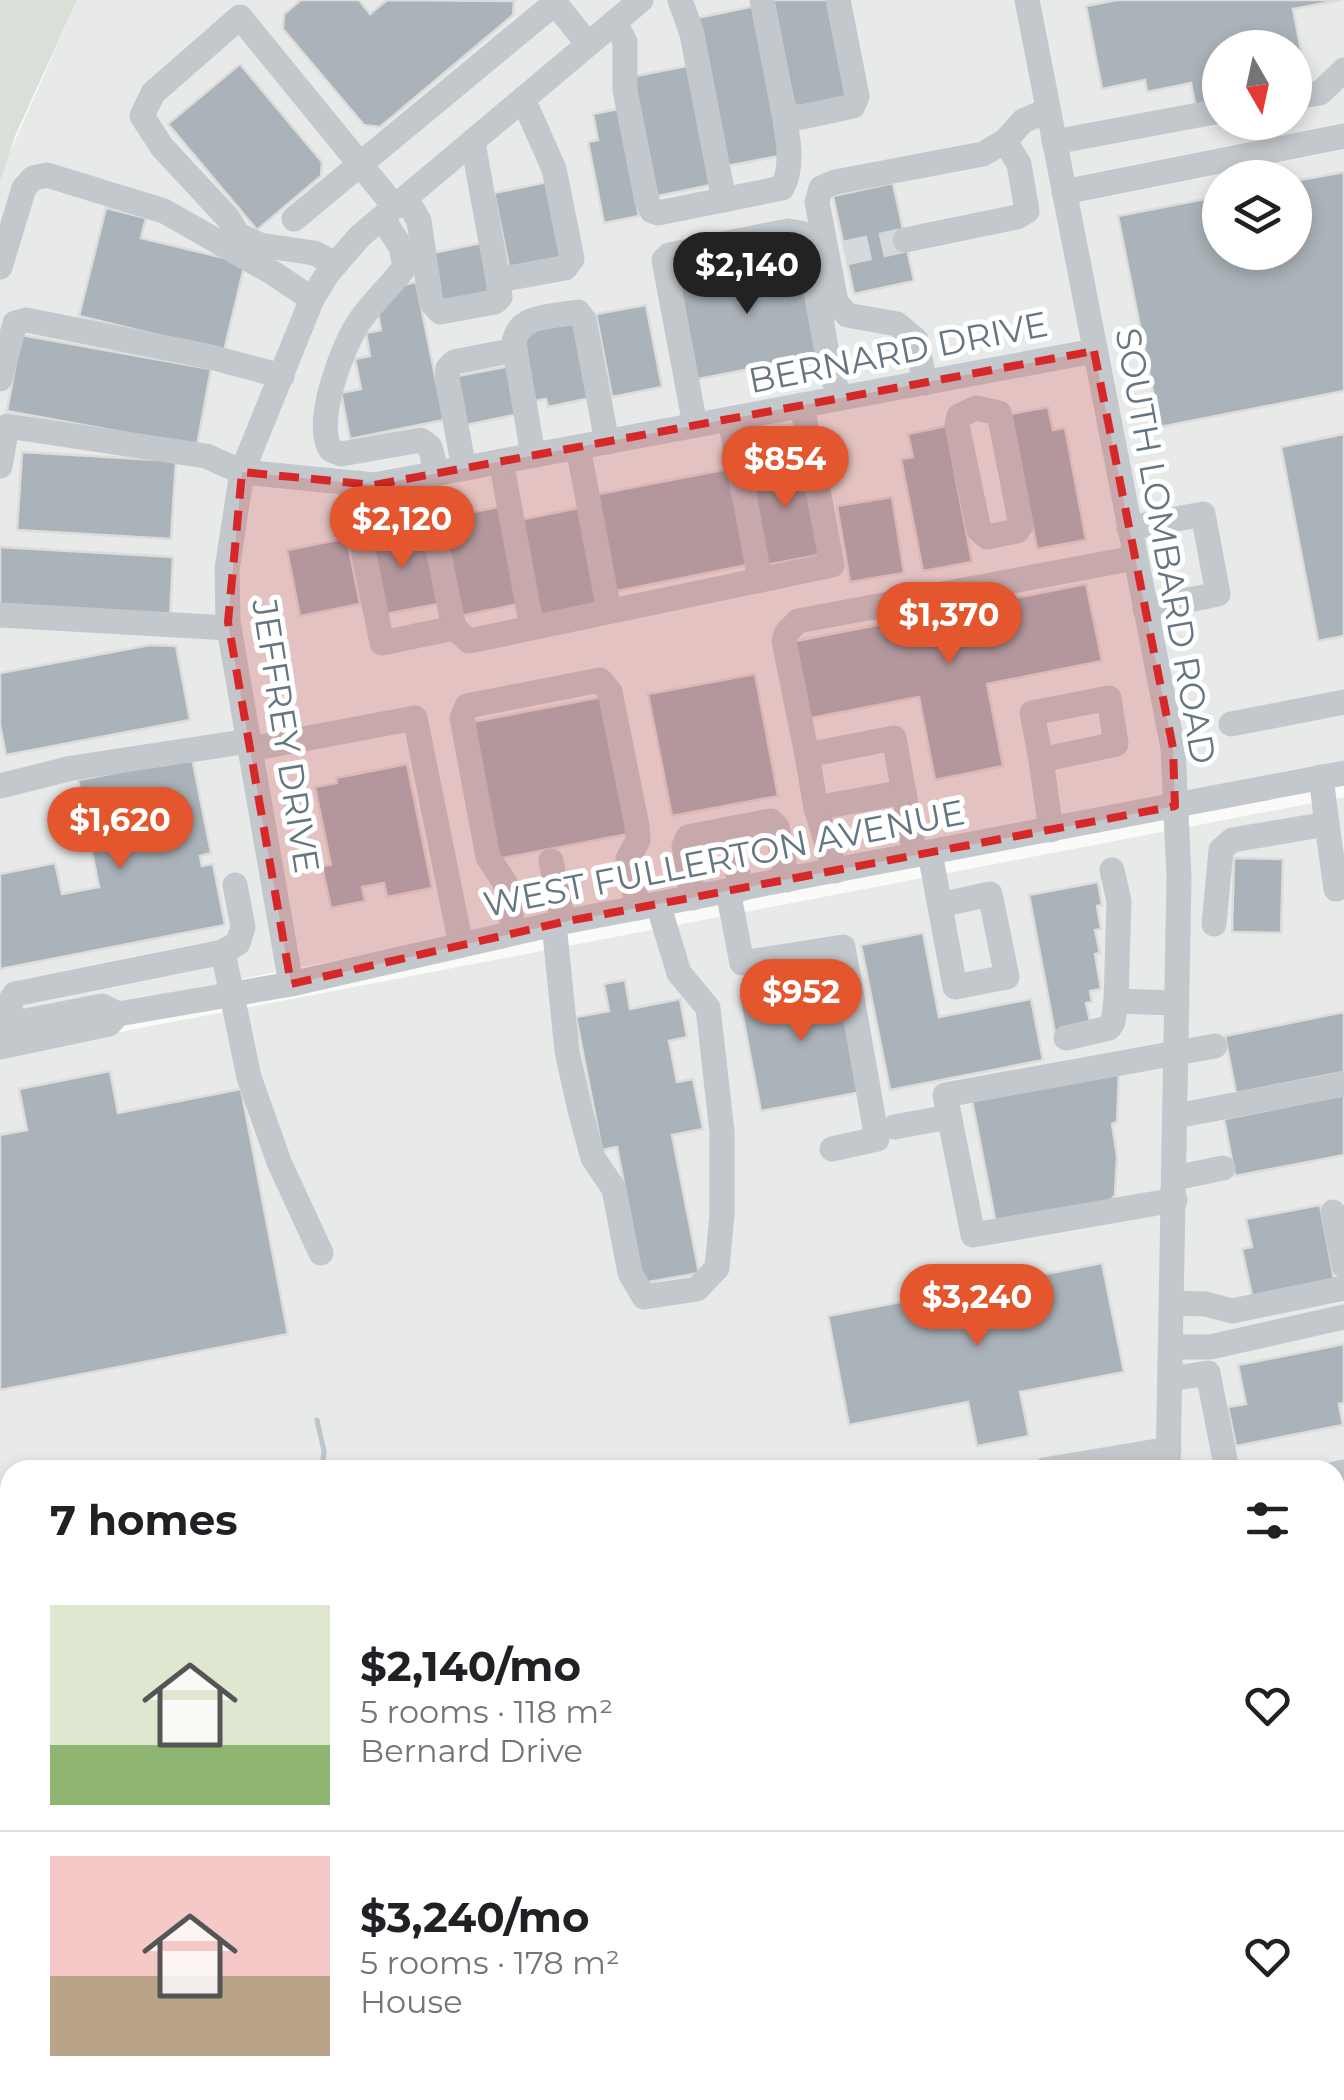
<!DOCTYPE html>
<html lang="en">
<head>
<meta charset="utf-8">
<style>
  body { margin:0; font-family:Montserrat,sans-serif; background:#f2f2f2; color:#202124; height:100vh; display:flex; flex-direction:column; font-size:38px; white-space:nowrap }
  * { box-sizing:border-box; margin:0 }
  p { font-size:32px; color:#757577 }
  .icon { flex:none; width:55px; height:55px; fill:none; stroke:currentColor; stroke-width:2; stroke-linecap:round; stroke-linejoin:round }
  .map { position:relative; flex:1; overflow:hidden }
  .drawer { position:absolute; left:0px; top:1460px; width:1345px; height:640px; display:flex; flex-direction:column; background:#fff; border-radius:30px 30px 0 0; box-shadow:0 5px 15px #0003 }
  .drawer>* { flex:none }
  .needle { width:65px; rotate:171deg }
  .buttons { position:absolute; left:1202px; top:30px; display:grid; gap:20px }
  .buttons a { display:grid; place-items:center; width:110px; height:110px; border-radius:50%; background:#fff; box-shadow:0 5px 15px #0003; font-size:50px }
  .price { position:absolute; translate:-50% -85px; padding:0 22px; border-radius:35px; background:#e4572e; color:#fff; font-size:32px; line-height:65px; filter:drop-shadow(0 2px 5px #0008) }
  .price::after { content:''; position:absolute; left:50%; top:60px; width:30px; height:22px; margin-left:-15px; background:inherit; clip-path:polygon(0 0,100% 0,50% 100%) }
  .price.on { background:#222; color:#fff }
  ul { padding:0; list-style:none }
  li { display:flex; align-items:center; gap:30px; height:250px; padding:0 50px }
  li+li { border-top:2px solid #e0e0e0 }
  li span { display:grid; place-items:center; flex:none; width:280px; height:200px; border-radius:0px; color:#555 }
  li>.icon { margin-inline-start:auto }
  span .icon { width:120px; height:120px; fill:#fffc; stroke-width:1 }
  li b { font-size:42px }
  h2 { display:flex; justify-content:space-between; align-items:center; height:120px; padding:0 50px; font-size:42px }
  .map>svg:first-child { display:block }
  .built { fill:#e8e9e9; fill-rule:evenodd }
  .green { fill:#dadfd7 }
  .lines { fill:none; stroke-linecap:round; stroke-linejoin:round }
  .stream { stroke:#bbc7cb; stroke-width:5 }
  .building { fill:#aab3b9; stroke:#dcdcda; stroke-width:2.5 }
  .minor-tunnel { stroke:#d5d9db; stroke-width:25; stroke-dasharray:25 12; stroke-linecap:butt }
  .minor { stroke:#c3c8cc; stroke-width:25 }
  .marked { fill:#d62828; fill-opacity:0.2; stroke:#d62828; stroke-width:8; stroke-dasharray:20 12; stroke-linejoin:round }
  .labels { text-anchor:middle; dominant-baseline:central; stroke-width:10; stroke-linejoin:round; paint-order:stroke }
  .street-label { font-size:35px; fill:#657683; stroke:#fff }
</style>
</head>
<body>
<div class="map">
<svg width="1344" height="2100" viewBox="0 0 1344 2100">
  <rect width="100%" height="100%" fill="#fafaf8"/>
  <g class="built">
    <path d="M77,0H1344V760L125,1002L0,1010V175ZM1220,48H1295V122H1220ZM1220,178H1295V252H1220Z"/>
    <path d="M1344,797V2100H0V1055ZM10,1470H1335V2090H10Z"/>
  </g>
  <polygon class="green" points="0,0 77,0 15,136 0,183"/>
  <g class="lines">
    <polyline class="stream" points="317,1420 324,1451 322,1470"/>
  </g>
  <g class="building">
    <polygon points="301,0 359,0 370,14 387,0 514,1 513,15 380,127 364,125 283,29 284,14"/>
    <polygon points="773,0 833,0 852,99 795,110"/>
    <polygon points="1117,0 1341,0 1293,9 1309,92 1295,94 1295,48 1220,48 1220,108 1197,113 1191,83 1147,92 1145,80 1102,89 1086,6"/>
    <polygon points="755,6 784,155 727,166 697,18"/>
    <polygon points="240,64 322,162 321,176 257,230 168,124"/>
    <polygon points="687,66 711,185 653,197 630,77"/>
    <polygon points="618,109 639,216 604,223 588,142 598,140 593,114"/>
    <polygon points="1344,172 1344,391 1160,427 1118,216 1220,196 1220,252 1295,252 1295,181"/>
    <polygon points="552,181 567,256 509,267 494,193"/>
    <polygon points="893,183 914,281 854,294 833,196"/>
    <polygon points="106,208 146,218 141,238 245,263 224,351 79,316"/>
    <polygon points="486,242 495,291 437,302 428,254"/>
    <polygon points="802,254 822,355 693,380 672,280"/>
    <polygon points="416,282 444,420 350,439 341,393 361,389 355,359 370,356 366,333 381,330 378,314 403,285"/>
    <polygon points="646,305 662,387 612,397 596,314"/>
    <polygon points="580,321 595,397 548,407 546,399 535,401 522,333"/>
    <polygon points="21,335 211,369 197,446 7,411"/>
    <polygon points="510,366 519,414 461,426 452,377"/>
    <polygon points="1048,407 1053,430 1065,428 1086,540 1037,549 1011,414"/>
    <polygon points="946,426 972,562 923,571 901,459 913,457 908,434"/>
    <polygon points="1344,434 1344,636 1318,641 1281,447"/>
    <polygon points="22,452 176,461 171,539 17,530"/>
    <polygon points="805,456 824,554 766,565 746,468"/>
    <polygon points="728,469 747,565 612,592 593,495"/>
    <polygon points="892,497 904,573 850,582 837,506"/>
    <polygon points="499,507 518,604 460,616 441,518"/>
    <polygon points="578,508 597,606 539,617 519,520"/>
    <polygon points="423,527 438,604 380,615 365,538"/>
    <polygon points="347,538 360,604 300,616 287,550"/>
    <polygon points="0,547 173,557 170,617 0,607"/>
    <polygon points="1086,584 1102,661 987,684 1003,766 935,780 919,697 806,719 791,642"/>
    <polygon points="150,645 176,646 190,720 6,755 0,725 0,673"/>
    <polygon points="755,674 778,796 672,816 648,694"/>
    <polygon points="602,697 628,834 498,859 472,722"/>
    <polygon points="192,758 211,853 200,856 202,866 213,864 225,925 0,969 0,874 55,863 62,894 99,887 78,780"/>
    <polygon points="407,764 432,888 387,897 384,883 362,887 365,901 331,908 322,866 331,865 315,787 337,783 336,778"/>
    <polygon points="1234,858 1283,859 1281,933 1232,932"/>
    <polygon points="1098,882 1102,905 1097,906 1101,929 1095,930 1100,953 1095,954 1101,989 1090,991 1092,1002 1086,1003 1091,1026 1055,1033 1029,895"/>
    <polygon points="923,933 939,1017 1031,999 1043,1060 890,1090 861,945"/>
    <polygon points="840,976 862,1092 761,1111 739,996"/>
    <polygon points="625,980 630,1009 680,999 687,1037 669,1041 677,1082 693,1079 703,1129 672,1135 699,1273 643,1283 617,1147 602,1150 576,1017 609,1011 604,984"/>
    <polygon points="1344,1012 1344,1072 1236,1093 1225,1036"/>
    <polygon points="110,1071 118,1113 241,1089 288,1334 0,1390 0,1135 27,1130 19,1089"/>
    <polygon points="1119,1072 1117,1122 1112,1124 1117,1156 1115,1195 1110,1201 996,1224 971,1095"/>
    <polygon points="1344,1095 1344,1155 1235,1176 1224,1119"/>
    <polygon points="1320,1205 1334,1279 1252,1296 1242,1249 1252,1247 1246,1219"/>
    <polygon points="1102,1263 1124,1372 1020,1392 1029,1436 977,1446 968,1402 849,1425 828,1316"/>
    <polygon points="1344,1344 1344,1403 1339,1404 1343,1425 1236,1446 1228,1407 1246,1404 1238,1365"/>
    <polygon points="1335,1521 1344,1564 1344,1577 1335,1579"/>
    <polygon points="1344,1593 1344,1641 1335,1643 1335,1595"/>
    <polygon points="1344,1688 1344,1736 1335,1738 1335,1690"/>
    <polygon points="10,1760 10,1919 0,1921 0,1762"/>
    <polygon points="10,2026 10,2090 35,2090 37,2100 0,2100 0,2028"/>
    <polygon points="1344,2059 1344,2100 1296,2100 1294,2090 1335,2090 1335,2061"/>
    <polygon points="53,2090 115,2090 117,2100 55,2100"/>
    <polygon points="134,2090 195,2090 197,2098 135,2100"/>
    <polygon points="242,2090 310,2090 312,2100 244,2100"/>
    <polygon points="353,2090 400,2090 402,2100 355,2100"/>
    <polygon points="437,2090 519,2090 536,2100 436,2100"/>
    <polygon points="545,2090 608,2090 602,2100 540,2100"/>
    <polygon points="628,2090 708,2090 711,2092 706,2100 622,2100"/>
    <polygon points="987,2090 1003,2090 1005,2100 967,2100 965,2094"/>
    <rect x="1046" y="2090" width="62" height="10"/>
  </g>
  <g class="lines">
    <polyline class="minor-tunnel" points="845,253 905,240"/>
    <g class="minor">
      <polyline points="680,0 692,34 724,200"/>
      <polyline points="762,0 784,114 802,117 853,106 857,96 838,0"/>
      <polyline points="1027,0 1173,748 1179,877 1168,1470"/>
      <path d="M615,22L625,42V90L647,201L652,211L658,213L782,188C794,167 788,138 784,114"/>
      <polyline points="1295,97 1320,93 1344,70"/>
      <polyline points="1054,142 1220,111"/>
      <polyline points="473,143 498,280"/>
      <polyline points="1064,192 1344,136"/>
      <polyline points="406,198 419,221 431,302 440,312 495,302 500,297 498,280 565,268 572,259 554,169 523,99"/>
      <path d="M382,218L401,247L405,267C391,286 372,302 359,322C342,347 313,424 331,450L341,454L421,440L430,447L437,473"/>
      <polyline points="294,219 555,3 588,44"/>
      <polyline points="905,240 1017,217 1027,211 1019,164 1005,141"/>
      <polyline points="336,264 314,253 260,245 238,235 228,218 162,147 142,116 153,93 240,17 395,207"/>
      <polyline points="0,267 24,188 33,178 47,175 164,211 273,273 312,299"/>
      <polyline points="0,379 15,323 26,320 207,356 282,376"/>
      <polyline points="925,383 916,340 897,324 847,315 836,302 817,202 821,188 835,182 983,154 1005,141 1023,121 1048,110"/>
      <polygon points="976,408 999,413 1021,525 1017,531 987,537 979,530 957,425 959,416"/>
      <polyline points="730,419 760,580"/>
      <polyline points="695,425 664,260 669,255 788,231 801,233 807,242 830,369 840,398"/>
      <polyline points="578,447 609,611"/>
      <path d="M533,455L514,343C518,314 552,317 578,312L584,320L607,442"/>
      <polyline points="501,461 532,628"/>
      <polyline points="0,466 7,426 206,456 242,472 374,485 1094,351"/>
      <polyline points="464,468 447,378 448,368 454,362 515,350"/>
      <polyline points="423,476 454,628"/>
      <polyline points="359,483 356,515 382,643 454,628 469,641 832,565 802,405"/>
      <polyline points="1129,528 1203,514 1218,594 1145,609"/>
      <polyline points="0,615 229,628"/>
      <polyline points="1231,724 1344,702"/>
      <polyline points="250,749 415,718 461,945"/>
      <polyline points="807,755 784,641 787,632 798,621 1135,558"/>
      <polyline points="1041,760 1032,713 1109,698 1116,744 1041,760 1051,830"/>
      <polyline points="0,786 72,768 249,741"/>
      <polyline points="816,808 904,792"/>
      <polyline points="1327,824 1336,889"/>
      <polyline points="729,829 741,889"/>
      <polyline points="930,853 955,987 1007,977 990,894 940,905"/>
      <polyline points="551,861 563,922"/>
      <polyline points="1112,870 1119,901 1116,1001"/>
      <polyline points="835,871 816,808 807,755 894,738 915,855"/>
      <polyline points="728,891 742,963 843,947 877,1139 832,1149"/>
      <polyline points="693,898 684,846 688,837 771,821 777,827 787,880"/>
      <polyline points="554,924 567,1051 580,1110 593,1158 614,1189 630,1273 644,1297 697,1289 717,1268 722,1214 722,1132 708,1008 679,973 658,904"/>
      <polyline points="1214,924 1221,850 1232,840 1327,824 1321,777"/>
      <polyline points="514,933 505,883 488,857 462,718 467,706 600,680 610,692 637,826 638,840 628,859 638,908"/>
      <polyline points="223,952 238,943 243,927 235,885"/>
      <polyline points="291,984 228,622 227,569 242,472 312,299 328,273 360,236 641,0"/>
      <polyline points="14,1023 9,1003 15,994 223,952 249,1077 279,1162 321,1253"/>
      <polyline points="0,1026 102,1006 118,1014"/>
      <polyline points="1066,1038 1109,1028 1113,1022 1116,1001 1177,1003"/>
      <polyline points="0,1047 109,1024 118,1014 291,984 563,922 1344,773"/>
      <polyline points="1176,1116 1344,1084"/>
      <polyline points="894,1127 949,1117"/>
      <polyline points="1175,1178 1223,1168"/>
      <polyline points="1175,1200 973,1235 945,1095 1215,1046"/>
      <polyline points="1333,1212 1344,1266"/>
      <polyline points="1173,1303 1206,1304 1232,1311 1344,1288"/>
      <polyline points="1171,1347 1210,1347 1344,1317"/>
      <polyline points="1171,1379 1208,1373 1227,1470"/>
      <polyline points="1044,1470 1169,1449"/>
      <polyline points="1335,1474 1344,1472"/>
      <polyline points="1335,1660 1344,1658"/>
      <polyline points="0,1742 10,1740"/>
      <polyline points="0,1974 10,1972"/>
      <polyline points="39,2090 40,2100"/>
      <polyline points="122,2090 124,2100"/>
      <polyline points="200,2090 202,2100"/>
      <polyline points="232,2090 234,2100"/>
      <polyline points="317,2090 319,2100"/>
      <polyline points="867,2090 869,2100"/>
      <polyline points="943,2090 945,2100"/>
      <polyline points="1016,2090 1018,2100"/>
      <polyline points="407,2100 408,2090"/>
      <polyline points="761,2100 764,2090"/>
      <polyline points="1151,2100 1151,2090"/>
    </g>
  </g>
  <path class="marked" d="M1094,351L1173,748L1175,806L563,922L291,984L228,622L242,472L374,485Z"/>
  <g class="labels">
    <g class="street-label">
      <text transform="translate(898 352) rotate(-11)">BERNARD DRIVE</text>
      <text transform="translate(1166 546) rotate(80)">SOUTH LOMBARD ROAD</text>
      <text transform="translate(286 736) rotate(81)">JEFFREY DRIVE</text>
      <text transform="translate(724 858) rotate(-11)">WEST FULLERTON AVENUE</text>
    </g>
  </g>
</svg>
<div class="buttons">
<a><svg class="needle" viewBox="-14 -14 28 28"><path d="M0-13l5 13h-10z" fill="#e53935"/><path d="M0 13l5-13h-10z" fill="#757577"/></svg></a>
<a><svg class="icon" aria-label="layers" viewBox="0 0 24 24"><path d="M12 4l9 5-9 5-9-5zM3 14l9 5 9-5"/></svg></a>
</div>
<b class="price on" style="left:747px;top:317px">$2,140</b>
<b class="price" style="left:785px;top:511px">$854</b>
<b class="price" style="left:402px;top:571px">$2,120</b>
<b class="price" style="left:949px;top:667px">$1,370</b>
<b class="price" style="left:120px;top:872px">$1,620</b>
<b class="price" style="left:801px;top:1044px">$952</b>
<b class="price" style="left:977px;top:1349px">$3,240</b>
<section class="drawer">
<h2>7 homes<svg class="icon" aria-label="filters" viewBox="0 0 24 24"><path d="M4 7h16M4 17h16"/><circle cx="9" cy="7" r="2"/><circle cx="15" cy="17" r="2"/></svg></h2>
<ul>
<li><span style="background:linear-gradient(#dfe7d0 70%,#8fb573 0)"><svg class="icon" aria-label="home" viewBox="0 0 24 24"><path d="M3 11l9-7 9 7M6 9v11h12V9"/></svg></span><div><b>$2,140/mo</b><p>5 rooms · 118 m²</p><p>Bernard Drive</p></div><svg class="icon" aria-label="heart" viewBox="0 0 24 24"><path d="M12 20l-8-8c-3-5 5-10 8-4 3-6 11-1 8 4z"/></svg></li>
<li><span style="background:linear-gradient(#f6c9c9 60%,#b9a48a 0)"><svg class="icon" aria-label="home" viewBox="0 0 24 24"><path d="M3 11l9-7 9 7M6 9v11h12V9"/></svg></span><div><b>$3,240/mo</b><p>5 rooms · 178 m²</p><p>House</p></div><svg class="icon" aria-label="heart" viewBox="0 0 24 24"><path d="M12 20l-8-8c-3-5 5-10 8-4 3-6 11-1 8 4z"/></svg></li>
</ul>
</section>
</div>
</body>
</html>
